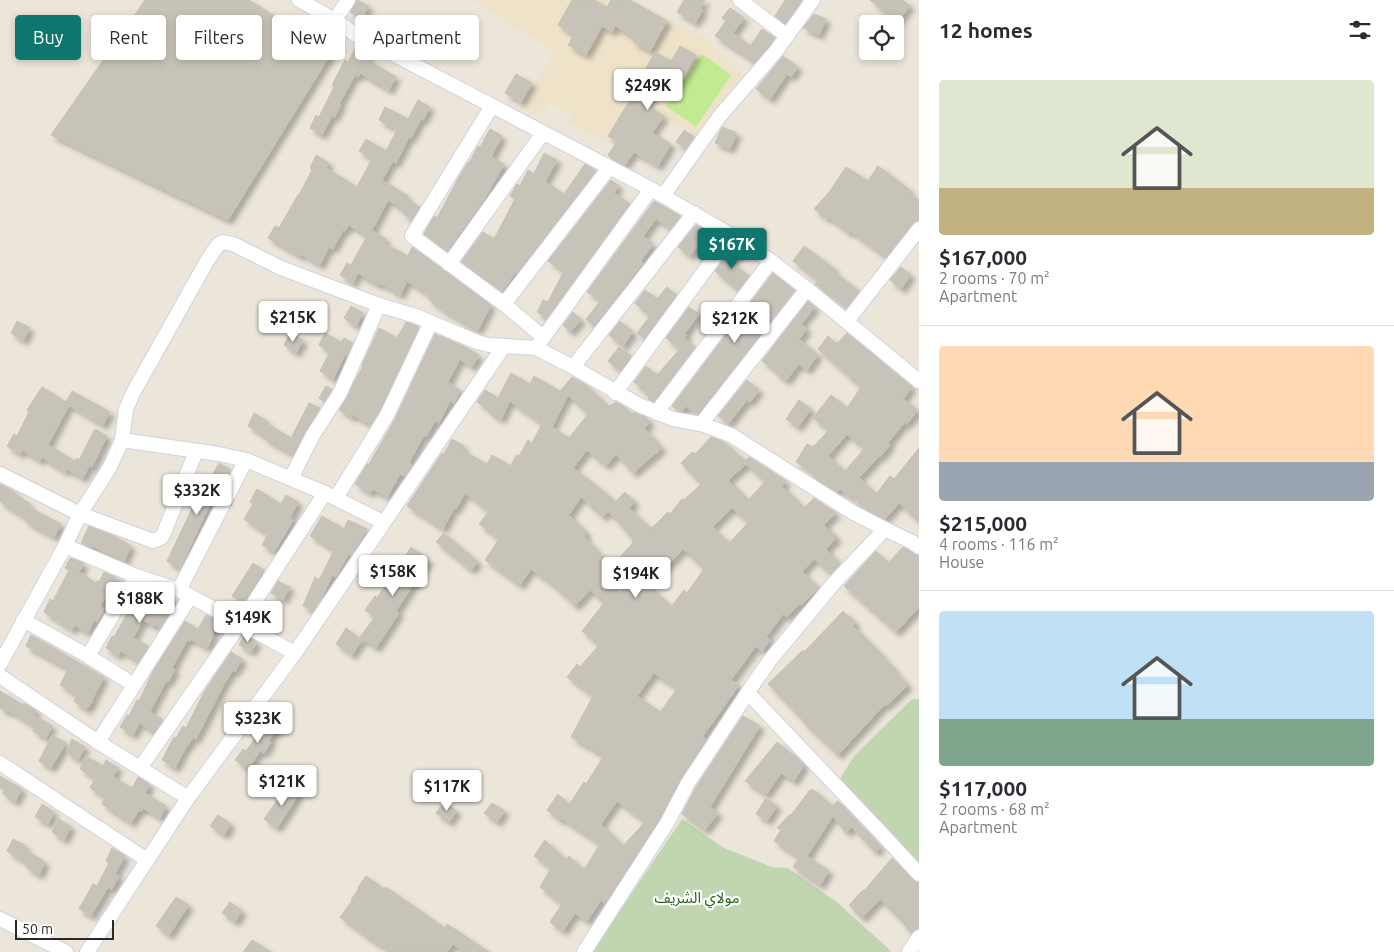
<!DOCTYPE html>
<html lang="en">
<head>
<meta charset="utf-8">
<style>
  body { margin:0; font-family:Ubuntu,"Noto Sans Arabic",sans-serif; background:#f2f2f3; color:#2b2b33; height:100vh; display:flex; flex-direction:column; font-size:19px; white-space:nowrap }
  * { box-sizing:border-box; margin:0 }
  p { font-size:16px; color:#7c7c81 }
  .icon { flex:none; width:28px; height:28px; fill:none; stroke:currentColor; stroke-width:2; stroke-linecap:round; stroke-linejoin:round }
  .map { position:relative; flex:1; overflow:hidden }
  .details { display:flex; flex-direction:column; background:#fff; width:475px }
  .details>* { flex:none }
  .banner { position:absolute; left:15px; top:15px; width:475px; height:45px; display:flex; gap:10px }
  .fabs { position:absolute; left:859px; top:15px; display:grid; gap:10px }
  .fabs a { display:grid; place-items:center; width:45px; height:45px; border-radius:5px; background:#fff; box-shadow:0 2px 8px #0003; font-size:25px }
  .scale { position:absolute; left:15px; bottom:12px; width:99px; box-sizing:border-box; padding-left:5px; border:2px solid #292929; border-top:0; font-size:14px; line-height:18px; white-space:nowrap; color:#292929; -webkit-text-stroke:4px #fff; paint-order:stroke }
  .price { position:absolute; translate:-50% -42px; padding:0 11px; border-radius:5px; background:#fff; color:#222; font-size:16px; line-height:32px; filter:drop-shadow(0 1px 2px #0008) }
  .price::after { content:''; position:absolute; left:50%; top:30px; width:15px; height:11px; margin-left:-8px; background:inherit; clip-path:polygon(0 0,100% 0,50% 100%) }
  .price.current { background:#0f766e; color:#fff }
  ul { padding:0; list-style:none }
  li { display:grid; align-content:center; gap:10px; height:265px; padding:0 20px }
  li+li { border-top:1px solid #e1e1e2 }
  li span { display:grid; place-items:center; height:155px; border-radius:5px; color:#555 }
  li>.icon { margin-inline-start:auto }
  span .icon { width:90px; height:90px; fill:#fffc; stroke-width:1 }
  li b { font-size:21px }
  h2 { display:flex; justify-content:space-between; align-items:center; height:60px; padding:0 20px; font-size:21px }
  .pill { padding:0 18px; border-radius:5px; background:#fff; box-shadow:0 2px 8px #0003; font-size:18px; line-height:45px }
  .pill.current { background:#0f766e; color:#fff }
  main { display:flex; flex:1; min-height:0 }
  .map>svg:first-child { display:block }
  .education { fill:#eee3c9 }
  .cemetery { fill:#c2d5b1 }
  .pitch { fill:#c1ea91 }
  .building { fill:#c7c3b9; stroke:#c7c1b4; fill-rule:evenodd; filter:url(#shadow) }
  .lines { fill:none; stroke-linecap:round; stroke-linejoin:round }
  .minor-casing { stroke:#d0d2e2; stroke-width:16 }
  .minor { stroke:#fff; stroke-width:14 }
  .labels { text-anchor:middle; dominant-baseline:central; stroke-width:4.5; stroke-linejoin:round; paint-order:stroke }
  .park-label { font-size:15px; fill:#266619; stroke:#fff }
</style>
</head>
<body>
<main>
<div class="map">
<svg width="919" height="952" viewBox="0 0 919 952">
  <defs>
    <filter id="shadow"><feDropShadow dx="4.5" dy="4.5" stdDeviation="2.5" flood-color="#0004"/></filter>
  </defs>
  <rect width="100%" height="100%" fill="#ebe5da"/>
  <polygon class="education" points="473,0 632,0 703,37 743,74 697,136 639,100 613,144 568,123 574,115 549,103 544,112 535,114 520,107 555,52"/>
  <g class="cemetery">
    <polygon points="912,699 919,699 919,868 843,786 840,779 854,756"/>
    <polygon points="682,819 724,848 772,867 788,868 838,903 892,952 592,952"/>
  </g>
  <polygon class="pitch" points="702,54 731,75 696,127 666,106"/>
  <g class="building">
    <polygon points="145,0 249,0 332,52 228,220 51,135"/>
    <polygon points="357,0 369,6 362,19 350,12"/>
    <polygon points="572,0 594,0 607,7 611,0 630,0 667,21 650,51 633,42 635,38 615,26 612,32 602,26 586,55 568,45 574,35 558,25"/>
    <polygon points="684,0 705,0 700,8 703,10 695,23 677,12"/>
    <polygon points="785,0 802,0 785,24 775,16"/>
    <polygon points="870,0 903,0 910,6 897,22"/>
    <polygon points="730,8 744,18 733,33 750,46 762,29 775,38 755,62 715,36 726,21 722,18"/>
    <polygon points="814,14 826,19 819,35 803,28"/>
    <polygon points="357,45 369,52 366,59 396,77 389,90 360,73 358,77 355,75 339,104 341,105 334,118 332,116 322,135 310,128 316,115 319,117 334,87 332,85 345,60 348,62"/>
    <polygon points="680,46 696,55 676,90 661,81 647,105 664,116 652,133 671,144 658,166 634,152 625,165 612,159 608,155 617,142 608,136 639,85 637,84 655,52 671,61"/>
    <polygon points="783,56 798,67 791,77 787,74 770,99 756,89"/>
    <polygon points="516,74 532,83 521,102 505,93"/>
    <polygon points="418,100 430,107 423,120 421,119 411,138 409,137 396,163 393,161 382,180 408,196 406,199 420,207 412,219 403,214 405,211 388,200 372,230 386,239 384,243 408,256 412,247 491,305 478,330 444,311 428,299 431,296 407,281 400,295 384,285 378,283 378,285 358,273 353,283 340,275 347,263 351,265 367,236 349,225 345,231 343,230 333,249 329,247 320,265 301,254 300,256 268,238 275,226 279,228 298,195 299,195 312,170 310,168 316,155 329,163 326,168 357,187 372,159 359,151 366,139 386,151 397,130 379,120 385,107 408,119"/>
    <polygon points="722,127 737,133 730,149 715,143"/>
    <polygon points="490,129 502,136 491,157 504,164 485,198 447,251 424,234 434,216 437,218 459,177 468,162 469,163 478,146 480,147"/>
    <polygon points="684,130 694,137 686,149 676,142"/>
    <polygon points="544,153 557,160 545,182 564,194 585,164 596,171 515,275 514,274 502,292 461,262 483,232 494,239 515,199 510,196 514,189 517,184 520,186 528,170 534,174"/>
    <polygon points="878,166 910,190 908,193 919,200 919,220 912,224 886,257 850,231 849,233 828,217 827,219 814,209 830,191 846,167 868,181"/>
    <polygon points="611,180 619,186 614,193 630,204 547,318 537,312 543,300 548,302 564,271 548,261"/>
    <polygon points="654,201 680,216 671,229 656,219 643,236 653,244 641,261 643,263 594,326 586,319 601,300 587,292"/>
    <polygon points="696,225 708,232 690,256 678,247"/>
    <polygon points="804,246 835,269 833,271 859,291 847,307 815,284 818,280 793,261"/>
    <polygon points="733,247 740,251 732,263 749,276 738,290 715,271"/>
    <polygon points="901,267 911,275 901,289 890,280"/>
    <polygon points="773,273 795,291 697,414 686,406 681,412 678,411 672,406"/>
    <polygon points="667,287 676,295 644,338 637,333 650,316 635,303 645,290 657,299"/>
    <polygon points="808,301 815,307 801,324 807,329 799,339 818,355 807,370 799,364 786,381 775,373 776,371 762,361"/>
    <polygon points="351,306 363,313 356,326 344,318"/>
    <polygon points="689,307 699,314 685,333 687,335 684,338 695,348 654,402 648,399 650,398 646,394 647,393 634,382 646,366 657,375 680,349 666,338"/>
    <polygon points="573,312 581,320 570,332 563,325"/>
    <polygon points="17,321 30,328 23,341 11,333"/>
    <polygon points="620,321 633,332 623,346 609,335"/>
    <polygon points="406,322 419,327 379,411 371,425 353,415 352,417 339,410 363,366 362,365 379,328 397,338"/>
    <polygon points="290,333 303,340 296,353 284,345"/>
    <polygon points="325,333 341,342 344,338 353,343 347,356 345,355 333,379 320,371 330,352 319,345"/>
    <path d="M847,333L912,387L903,399L918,410L907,424L904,423L888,443L890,445L880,457L879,456L859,478L876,494L890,476L894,479L919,448V522L899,503L885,519L867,510L850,495L849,497L840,489L837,492L819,480L812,475L813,473L796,462L807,444L813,447L829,430L813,418L831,395L847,408L861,387L818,349L828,336L837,344ZM847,434L864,449L845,471L828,456Z"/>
    <polygon points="435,334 463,346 479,355 472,367 460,359 448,382 460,390 454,403 450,401 439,423 435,421 426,437 424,435 409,463 412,465 405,476 400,474 387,497 373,489 370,493 355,484 367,464 369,464 395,419"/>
    <polygon points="619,347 631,356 620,371 608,361"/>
    <path d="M511,373L530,384L534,376L560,391L572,377L586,385L609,407L615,402L622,405L632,415L634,412L646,417L650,423L644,428L662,448L633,473L616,454L606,466L587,450L573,468L601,489L615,502L625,492L635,502L629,508L651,529L668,512L670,514L682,499L684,500L701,484L681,463L692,452L695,454L711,437L724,442L745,461L749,457L786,481L782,486L804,508L814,498L836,513L824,525L837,538L826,549L840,564L831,574L814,559L802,572L819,588L802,605L800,604L786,617L783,614L766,637L770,640L762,651L756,646L731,680L739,685L703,736L706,739L680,779L659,819L605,903L601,900L587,921L575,913L563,931L550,922L562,904L540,887L551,868L534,856L545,840L566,860L569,856L584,870L600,844L561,818L560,820L547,810L558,794L569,805L584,782L586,784L604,756L571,737L593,696L567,677L577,664L580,667L599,645L582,631L604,603L590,590L575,606L553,585L531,569L520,585L485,560L499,539L479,524L489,511L465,493L456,509L454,508L443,529L407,506L442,453L444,454L452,439L464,446L462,450L487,464L492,455L511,466L516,455L519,456L528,440L532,443L542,424L510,401L501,419L488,412L489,409L477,402L485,390L498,398ZM568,395L588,414L569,438L552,427ZM746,464L765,482L748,500L728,480ZM581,497L603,517L608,511L634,540L632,542L633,543L619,558L634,573L652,556L665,568L683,549L687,552L704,569L687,593L684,590L671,607L652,588L651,589L636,574L619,592L602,577L612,567L584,536L587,533L569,515ZM732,508L748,523L729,543L712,527ZM654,673L677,689L660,712L637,696ZM617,801L645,822L623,846L601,824Z"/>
    <polygon points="747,380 759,390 750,402 747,400 728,424 718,416"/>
    <polygon points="326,386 332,389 324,402 319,398"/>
    <polygon points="42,387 66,402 72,391 110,412 103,425 69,405 48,445 75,461 77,458 79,460 95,429 107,436 92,467 89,466 83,478 66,469 65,472 42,457 40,461 22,450 20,454 7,446 14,434 17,436 29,412 27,410"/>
    <polygon points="799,400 811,409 798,427 786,419"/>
    <polygon points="309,403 320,408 306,430 293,454 265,439 266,437 248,426 254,413 267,421 266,423 291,438"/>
    <polygon points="219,463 231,470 225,482 222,481 206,512 180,569 167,561 199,494 206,482 208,483"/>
    <polygon points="0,484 15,492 14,494 29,503 27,506 61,524 54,537 25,521 26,518 0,502"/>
    <polygon points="257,489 281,504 286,495 298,502 290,518 293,520 274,552 262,545 268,534 244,519 253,504 250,502"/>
    <polygon points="322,516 344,529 348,520 367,529 351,556 348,554 336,577 332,575 321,600 313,611 303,606 315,577 319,580 334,550 310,536"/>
    <polygon points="89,526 116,537 131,546 124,561 93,546 92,548 81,543"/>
    <polygon points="444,533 478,562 471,570 436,542"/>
    <polygon points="411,547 429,560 396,611 399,613 376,648 360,637 375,617 365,610 375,596 377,598"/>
    <polygon points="903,547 919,556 919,607 896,632 844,586 876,551 888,563"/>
    <polygon points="70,558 84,563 79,572 96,583 97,581 99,582 104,572 117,578 112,588 110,587 100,607 104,609 97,622 94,620 88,633 75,625 72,630 44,612 50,599 53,601 69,570 65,568"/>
    <polygon points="253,563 264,570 243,603 232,596"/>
    <polygon points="278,581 290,587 283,600 271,593"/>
    <polygon points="144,588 162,596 163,595 176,602 160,628 155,624 154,626 143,620 133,638 148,646 139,662 121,651 118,656 106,648 112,636 114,637 127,614 129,615"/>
    <polygon points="843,611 856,623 853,626 884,657 883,658 894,668 893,669 908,685 887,705 885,704 838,755 804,723 805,722 768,684 803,650 804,652"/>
    <polygon points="206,615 219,621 212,635 213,636 207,648 191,639 190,641 187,640 172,668 175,670 168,682 166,681 150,712 163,720 154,732 139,723 133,735 120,727 127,715 129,716 137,700 139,701 153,671 185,621 198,629"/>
    <polygon points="346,628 362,640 352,655 336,644"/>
    <polygon points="31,635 104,677 92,700 93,701 86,710 74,701 77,695 60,685 68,669 26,646"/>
    <polygon points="244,635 257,642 251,652 239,645"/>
    <polygon points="231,652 242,659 235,672 233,670 224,684 196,739 193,737 188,746 187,745 175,768 162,760 174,737 176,738 183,726 186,728 204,692"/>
    <polygon points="0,691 23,705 24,703 34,709 36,711 34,715 52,726 46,738 33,731 35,727 8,710 7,712 0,708"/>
    <polygon points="743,716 760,726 710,807 718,813 705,830 682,814 696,787"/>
    <polygon points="265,719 278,728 269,740 271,742 264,753 260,751 248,769 235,760 243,749 246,751 260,732 257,730"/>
    <polygon points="52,735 66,743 51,768 39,761"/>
    <polygon points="72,739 85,747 78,760 66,752"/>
    <polygon points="777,742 794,756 795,755 804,765 794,781 781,773 766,795 745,781"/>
    <polygon points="86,756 103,766 106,760 118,768 113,777 132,788 138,777 150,784 145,793 166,806 160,818 143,808 142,811 139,810 131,823 102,804 105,797 90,788 95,778 80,769"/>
    <polygon points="438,771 450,779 443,790 430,782"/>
    <polygon points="0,776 22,789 15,802 3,794 5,790 0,788"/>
    <polygon points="287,786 299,794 277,828 264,819"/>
    <polygon points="810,790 814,790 832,806 838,801 881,847 875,852 852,827 846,833 833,816 807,856 829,871 820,885 793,867 799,858 774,841 781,830 777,828 790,814 791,815"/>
    <polygon points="766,798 777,806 767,821 756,814"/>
    <polygon points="444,802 457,811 449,822 436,813"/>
    <polygon points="492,803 505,811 497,822 484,813"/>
    <polygon points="42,804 54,812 48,824 35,817"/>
    <polygon points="218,815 231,824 224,835 210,826"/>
    <polygon points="59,819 71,827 64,840 52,832"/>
    <polygon points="13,839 26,846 24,849 45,862 39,875 26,867 28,864 7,851"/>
    <polygon points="112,848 125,856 115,874 119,876 112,889 108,887 91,916 79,909 93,884 97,886 109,863 106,861"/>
    <polygon points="892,858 913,880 919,883 919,928 915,929 911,933 904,925 905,924 880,899 862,918 849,905 863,890 864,891"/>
    <polygon points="366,876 384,889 386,887 445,928 447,924 489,952 465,952 453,944 447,952 392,952 370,939 340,917 352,901 351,900 359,888 358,887"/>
    <polygon points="176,897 189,905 169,935 156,926"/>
    <polygon points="230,902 242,911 235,922 222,913"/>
    <polygon points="252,940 271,952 243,952"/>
  </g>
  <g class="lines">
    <g class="minor-casing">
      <g id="minor">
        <polyline points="299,0 335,20 353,33 651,189 731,235 771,261 807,289 919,381"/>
        <polyline points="740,0 787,36"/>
        <polyline points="335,20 348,0"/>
        <polyline points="492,106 412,236 504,304 543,337"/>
        <polyline points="663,196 719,117 776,51 813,0"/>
        <polyline points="449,264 543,133"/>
        <polyline points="504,304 609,168"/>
        <polyline points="847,321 919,229"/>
        <polyline points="538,345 651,189"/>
        <polyline points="573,367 694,213"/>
        <polyline points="615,393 731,235"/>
        <polyline points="656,413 771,261"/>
        <polyline points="701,424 807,289"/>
        <polyline points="122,440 126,409 133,393 207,261 218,245 223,242 233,244 281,268 379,305 416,316 477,342 489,345 536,348 573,367 639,405 673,419 701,424 731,435 852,512 885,529 912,542 919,547"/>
        <polyline points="0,474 80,514 153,541 161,538 164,533 196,451"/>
        <polyline points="291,478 313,435 340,393 379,305"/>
        <polyline points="336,498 387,415 431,322"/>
        <polyline points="65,546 136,576 179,590 295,653"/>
        <polyline points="179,590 246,460"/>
        <polyline points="23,620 88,656"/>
        <polyline points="0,664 65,546 80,514 110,467 122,440 219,454 246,460 325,493 383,522"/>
        <polyline points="0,676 98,742 188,798"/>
        <polyline points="134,685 88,656 136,576"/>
        <polyline points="748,693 884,836 919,874"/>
        <polyline points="98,742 190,597"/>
        <polyline points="0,763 147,860"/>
        <polyline points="140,768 240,624 325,493"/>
        <polyline points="0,919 66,952"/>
        <polyline points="87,952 188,798 295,653 504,346"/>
        <polyline points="584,952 667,823 688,783 756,680 771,659 834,583 885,529"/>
        <polyline points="909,952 919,937"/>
      </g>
    </g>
    <use href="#minor" class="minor"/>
  </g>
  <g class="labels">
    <g class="park-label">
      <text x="697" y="897">مولاي الشريف</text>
    </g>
  </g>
</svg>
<div class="fabs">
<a><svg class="icon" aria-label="locate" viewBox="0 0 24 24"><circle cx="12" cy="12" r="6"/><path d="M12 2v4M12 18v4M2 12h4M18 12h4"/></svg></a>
</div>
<div class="scale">50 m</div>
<b class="price" style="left:648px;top:111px">$249K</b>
<b class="price current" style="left:732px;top:270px">$167K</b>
<b class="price" style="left:293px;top:343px">$215K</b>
<b class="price" style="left:735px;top:344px">$212K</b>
<b class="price" style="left:197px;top:516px">$332K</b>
<b class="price" style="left:393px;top:597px">$158K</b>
<b class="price" style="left:636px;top:599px">$194K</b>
<b class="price" style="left:140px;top:624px">$188K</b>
<b class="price" style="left:248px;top:643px">$149K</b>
<b class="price" style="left:258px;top:744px">$323K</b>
<b class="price" style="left:282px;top:807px">$121K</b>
<b class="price" style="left:447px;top:812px">$117K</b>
<div class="banner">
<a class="pill current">Buy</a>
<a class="pill">Rent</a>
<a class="pill">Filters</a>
<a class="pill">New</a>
<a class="pill">Apartment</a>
</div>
</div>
<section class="details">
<h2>12 homes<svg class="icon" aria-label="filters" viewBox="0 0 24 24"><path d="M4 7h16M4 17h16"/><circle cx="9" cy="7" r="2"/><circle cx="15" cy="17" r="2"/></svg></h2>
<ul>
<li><span style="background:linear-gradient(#dfe7d0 70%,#c2b280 0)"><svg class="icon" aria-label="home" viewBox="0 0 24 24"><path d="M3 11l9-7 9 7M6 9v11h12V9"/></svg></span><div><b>$167,000</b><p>2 rooms · 70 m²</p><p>Apartment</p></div></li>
<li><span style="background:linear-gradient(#ffd9b3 75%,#9aa5b1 0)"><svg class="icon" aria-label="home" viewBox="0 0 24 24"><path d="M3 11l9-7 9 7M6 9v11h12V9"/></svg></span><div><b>$215,000</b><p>4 rooms · 116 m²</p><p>House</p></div></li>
<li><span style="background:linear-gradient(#bfe0f5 70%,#7fa58c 0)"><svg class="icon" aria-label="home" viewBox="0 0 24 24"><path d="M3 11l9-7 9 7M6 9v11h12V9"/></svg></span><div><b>$117,000</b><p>2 rooms · 68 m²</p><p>Apartment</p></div></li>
</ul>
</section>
</main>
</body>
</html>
